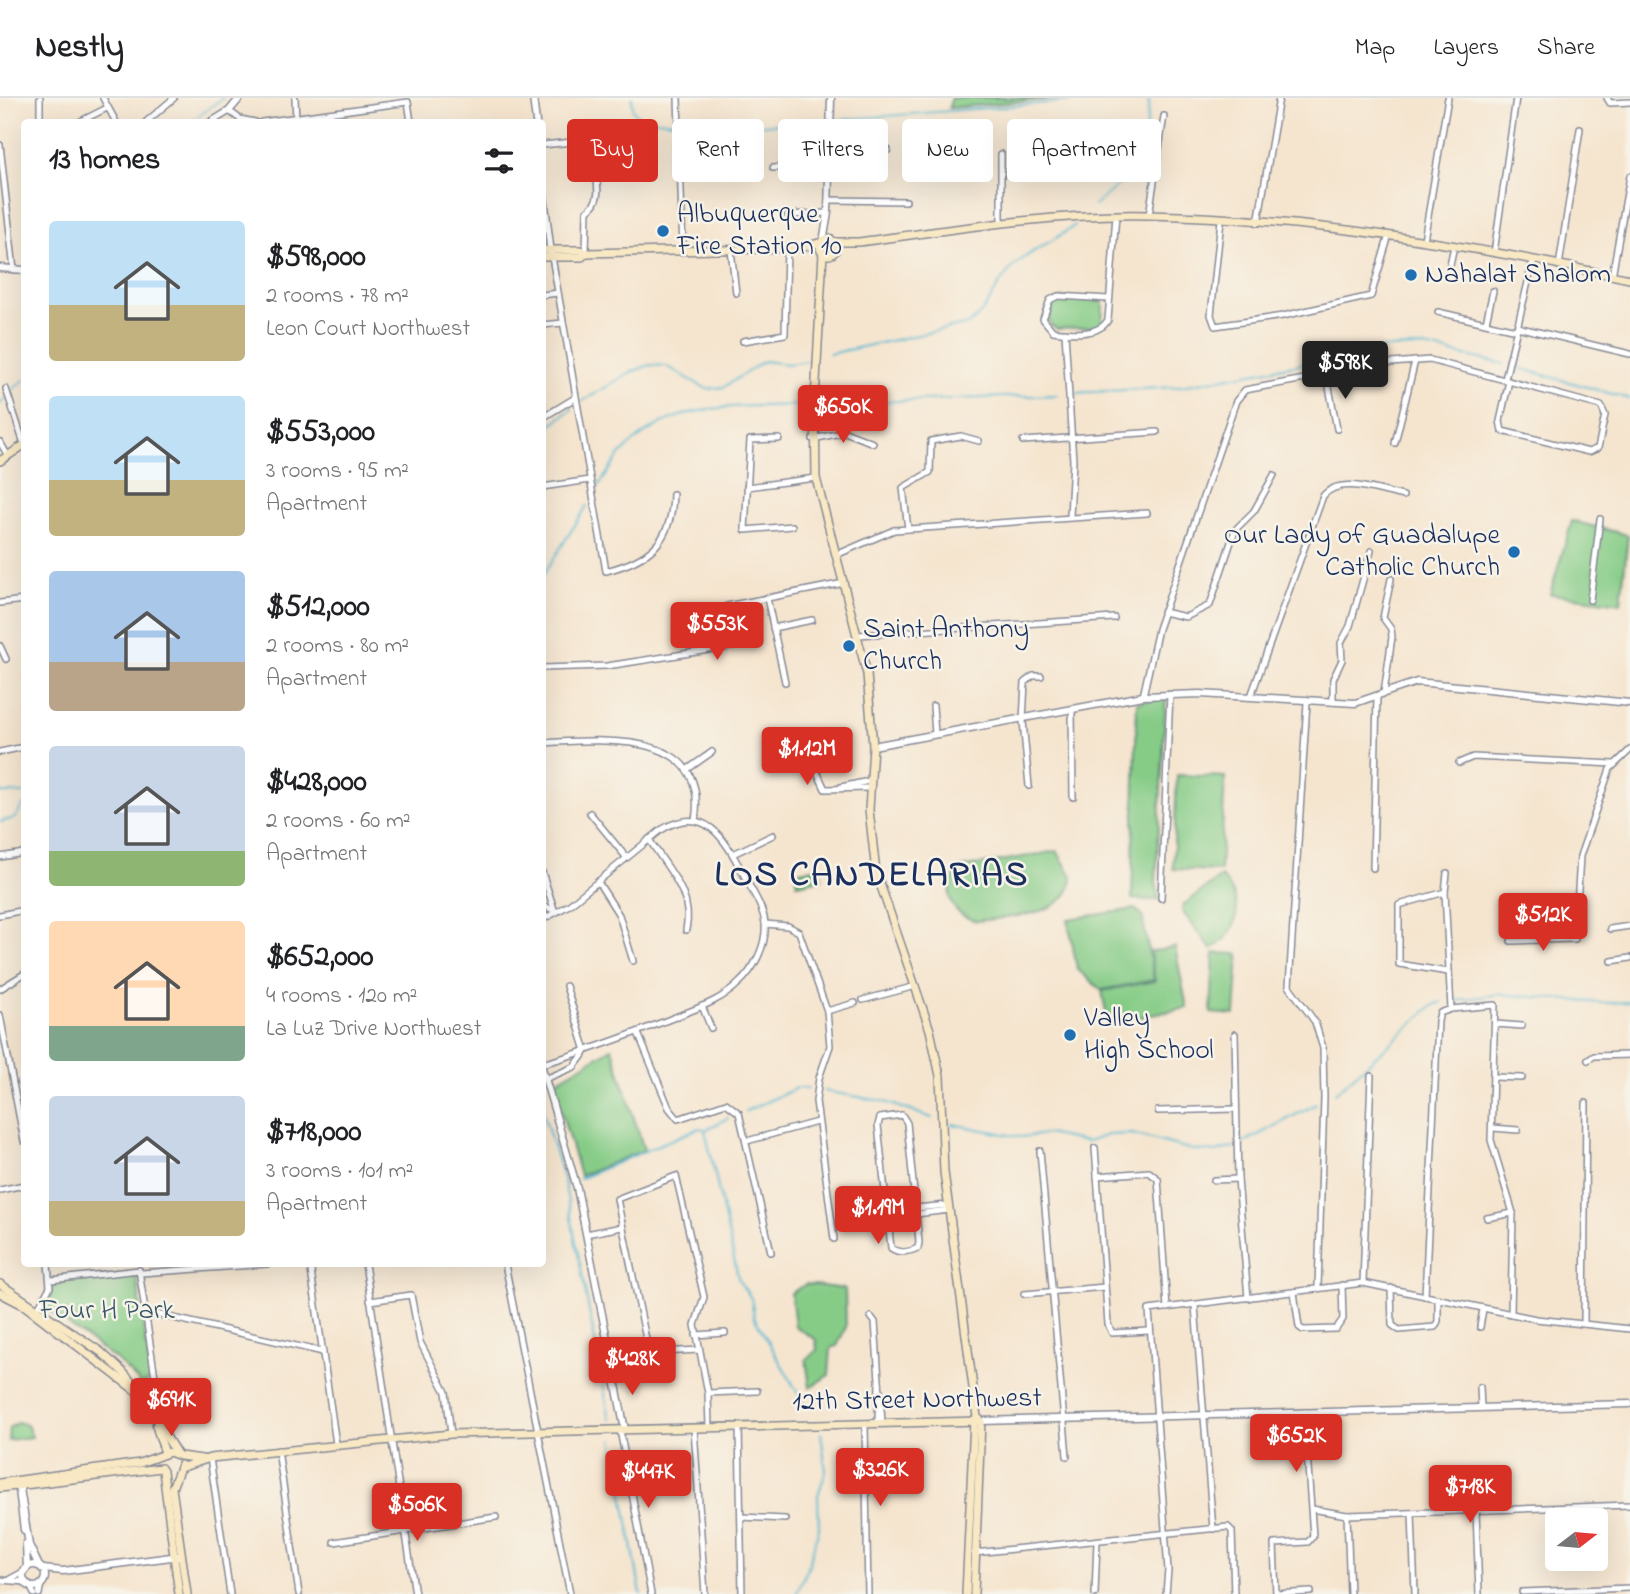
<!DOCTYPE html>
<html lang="en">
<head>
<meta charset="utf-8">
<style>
  body { margin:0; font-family:"Indie Flower",sans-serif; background:#f2f2f2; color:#202124; height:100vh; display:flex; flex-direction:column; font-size:26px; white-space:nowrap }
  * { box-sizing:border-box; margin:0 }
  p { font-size:23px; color:#757577 }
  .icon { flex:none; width:38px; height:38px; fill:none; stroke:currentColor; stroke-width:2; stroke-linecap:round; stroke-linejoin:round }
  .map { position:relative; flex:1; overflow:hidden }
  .side { position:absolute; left:21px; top:21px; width:525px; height:1148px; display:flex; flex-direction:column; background:#fff; border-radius:7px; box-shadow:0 7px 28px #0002 }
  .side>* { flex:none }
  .top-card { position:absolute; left:567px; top:21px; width:665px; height:63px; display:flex; gap:14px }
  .needle { width:46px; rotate:74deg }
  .fabs { position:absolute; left:1545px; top:1410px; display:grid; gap:14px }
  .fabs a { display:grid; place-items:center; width:63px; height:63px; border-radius:7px; background:#fff; box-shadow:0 7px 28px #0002; font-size:35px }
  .price { position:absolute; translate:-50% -60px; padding:0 16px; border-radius:7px; background:#d93025; color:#fff; font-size:23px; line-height:46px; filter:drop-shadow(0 2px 4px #0008) }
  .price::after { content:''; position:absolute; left:50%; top:42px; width:21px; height:16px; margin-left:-10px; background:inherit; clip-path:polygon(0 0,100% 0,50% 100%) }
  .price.active { background:#222; color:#fff }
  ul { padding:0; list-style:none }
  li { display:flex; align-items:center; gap:21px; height:175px; padding:0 28px }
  li span { display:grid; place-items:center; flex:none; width:196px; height:140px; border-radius:7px; color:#555 }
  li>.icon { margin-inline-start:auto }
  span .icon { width:84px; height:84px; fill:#fffc; stroke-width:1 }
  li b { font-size:30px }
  h2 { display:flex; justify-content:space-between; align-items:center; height:84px; padding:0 28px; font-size:30px }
  .chip { padding:0 24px; border-radius:7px; background:#fff; box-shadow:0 7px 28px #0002; font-size:24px; line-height:63px }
  .chip.active { background:#d93025; color:#fff }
  header { display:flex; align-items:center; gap:42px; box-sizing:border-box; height:98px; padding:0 35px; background:#fff; border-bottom:2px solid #e0e0e0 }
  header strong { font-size:33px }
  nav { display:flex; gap:38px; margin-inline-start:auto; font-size:24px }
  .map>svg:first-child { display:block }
  .green { fill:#86cc87; stroke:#507e72; stroke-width:2 }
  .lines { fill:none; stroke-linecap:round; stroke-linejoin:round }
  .stream { stroke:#54b7d2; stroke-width:2 }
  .minor-casing { stroke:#888a96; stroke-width:8 }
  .tertiary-casing { stroke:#888a96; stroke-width:9 }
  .secondary-casing { stroke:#888a96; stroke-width:10 }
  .minor { stroke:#fff; stroke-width:5 }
  .tertiary { stroke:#fff; stroke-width:6 }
  .secondary { stroke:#f8e8c3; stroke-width:7 }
  .poi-dot { fill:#1f6fb2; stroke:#f7f3e8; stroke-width:2.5 }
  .labels { text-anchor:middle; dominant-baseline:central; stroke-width:5; stroke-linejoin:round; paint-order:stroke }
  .poi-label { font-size:28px; fill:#1b2f5e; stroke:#f7f3e8; text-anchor:start }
  .park-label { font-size:28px; fill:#365668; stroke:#f7f3e8 }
  .street-label { font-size:28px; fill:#1b2f5e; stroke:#f7f3e8 }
  .district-label { font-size:35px; font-weight:bold; letter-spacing:2px; fill:#1b2f5e; stroke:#f7f3e8 }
</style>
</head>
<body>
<header>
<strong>Nestly</strong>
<nav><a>Map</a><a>Layers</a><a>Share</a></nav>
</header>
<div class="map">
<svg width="1630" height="1496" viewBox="0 0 1630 1496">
  <rect width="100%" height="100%" fill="#f7f3e8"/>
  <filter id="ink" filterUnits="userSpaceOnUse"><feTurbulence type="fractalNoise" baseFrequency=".0143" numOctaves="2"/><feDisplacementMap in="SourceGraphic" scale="14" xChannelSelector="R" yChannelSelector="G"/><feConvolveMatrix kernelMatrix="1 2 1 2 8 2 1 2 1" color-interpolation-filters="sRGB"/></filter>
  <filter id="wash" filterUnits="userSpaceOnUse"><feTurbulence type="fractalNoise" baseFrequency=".00686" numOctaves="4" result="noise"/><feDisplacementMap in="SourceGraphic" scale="28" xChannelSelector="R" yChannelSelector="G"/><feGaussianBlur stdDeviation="1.57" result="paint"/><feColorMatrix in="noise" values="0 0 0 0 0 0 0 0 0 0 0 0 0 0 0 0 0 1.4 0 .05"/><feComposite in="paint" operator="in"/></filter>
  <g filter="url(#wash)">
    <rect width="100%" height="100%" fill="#f5e5cf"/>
    <g class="green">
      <polygon points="951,0 1060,0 949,10"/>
      <polygon points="1063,200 1103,204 1102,226 1098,229 1057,231 1051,228 1047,213 1056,202"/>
      <polygon points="1572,423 1628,437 1621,505 1550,496"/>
      <polygon points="1166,600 1156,784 1159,802 1132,801 1137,604"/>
      <polygon points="1177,677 1225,679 1220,773 1173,771"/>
      <path d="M1057,753L1072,778C1072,819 1008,819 977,823C960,819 945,807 951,787C953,780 956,779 955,771Z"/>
      <polygon points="819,769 822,781 797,786 795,774"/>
      <path d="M1221,779C1245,801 1241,836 1211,851L1182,813L1183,807Z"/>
      <polygon points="1135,811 1142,817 1154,882 1101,892 1077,871 1068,821"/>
      <polygon points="1175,849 1187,910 1108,925 1102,893 1155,883 1150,854"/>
      <polygon points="1214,855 1239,856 1235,917 1211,915"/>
      <polygon points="612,950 644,1052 580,1078 553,985"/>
      <polygon points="136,1175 151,1279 143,1288 119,1264 44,1209 55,1185"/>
      <polygon points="806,1186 845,1191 846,1229 837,1248 831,1250 829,1277 810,1289 806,1262 817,1252 816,1242 795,1228 791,1195"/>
      <polygon points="18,1324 27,1327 32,1339 8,1342 9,1330"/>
    </g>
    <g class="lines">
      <g class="stream">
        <polyline points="632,0 633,12 640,20 673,24"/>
        <polyline points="837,22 1110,0"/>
        <polyline points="190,24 223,0"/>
        <polyline points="684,26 701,23 712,30 721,30 820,23"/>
        <polyline points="1094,108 1143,65 1149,3"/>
        <path d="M829,256L969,226C990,212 994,187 1012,170C1031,151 1055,143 1075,127"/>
        <polyline points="1512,268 1630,301"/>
        <polyline points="10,294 24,282"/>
        <polyline points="1074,295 1176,289 1386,250 1424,249 1504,266"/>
        <polyline points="583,303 631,274 650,267 666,268 707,291 724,289 764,263 788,266 808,263"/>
        <polyline points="0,306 6,300"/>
        <polyline points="821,306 1058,297"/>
        <polyline points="542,333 572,311"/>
        <path d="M597,390C606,379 612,366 622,355C673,300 738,310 807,307"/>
        <polyline points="542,479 587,408"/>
        <polyline points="0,695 24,695"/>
        <polyline points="0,724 15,720 24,706"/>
        <polyline points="1454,903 1500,896 1602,905 1630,904"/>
        <polyline points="824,993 882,1003 932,1020"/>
        <polyline points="1335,995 1432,908 1442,904"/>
        <polyline points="542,1012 564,1083 610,1322"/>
        <polyline points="746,1013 797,990 808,990"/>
        <polyline points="728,1020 705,1032 739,1183 751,1200 754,1219 806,1309"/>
        <polyline points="952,1026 1020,1039 1047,1036 1087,1044 1108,1037 1132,1036 1193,1052 1216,1054 1234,1049"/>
        <polyline points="1241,1046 1316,1006"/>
        <polyline points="579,1081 699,1030 704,1031"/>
        <polyline points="613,1341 641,1496"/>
        <polyline points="796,1496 808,1469 819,1430 818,1397 826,1373 821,1335"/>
      </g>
    </g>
  </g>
  <g filter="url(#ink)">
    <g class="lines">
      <g class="minor-casing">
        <g id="minor">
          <polyline points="40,0 40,24"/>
          <polyline points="103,0 116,24"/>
          <polyline points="295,0 296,21"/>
          <polyline points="678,0 683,153"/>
          <polyline points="1607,0 1610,5 1630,4"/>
          <polyline points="229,13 240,21 255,24"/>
          <polyline points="79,24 107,10"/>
          <polyline points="146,24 174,0"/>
          <polyline points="262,24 408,4 411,24"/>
          <polyline points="0,47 14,172"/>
          <polyline points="542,47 583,43"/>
          <polyline points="788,49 823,47 829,51 888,52"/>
          <polyline points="773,70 828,67"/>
          <polyline points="828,102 906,103"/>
          <polyline points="788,117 828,115"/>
          <polyline points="1149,117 1164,18"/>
          <polyline points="1221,122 1211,217 1215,228 1283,218 1371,198 1389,137"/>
          <polyline points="1258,125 1279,0"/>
          <polyline points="1001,126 1001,56"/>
          <polyline points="1424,142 1448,0"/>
          <polyline points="731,152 736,195"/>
          <path d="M586,155L587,113C602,102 598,89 595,72"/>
          <polyline points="1494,155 1516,0"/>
          <path d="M552,159L606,473C649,462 672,444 673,396"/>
          <polyline points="1559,168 1580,31"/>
          <polyline points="1449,171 1454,148"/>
          <polyline points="1612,178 1630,78"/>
          <polyline points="542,197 558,195"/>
          <path d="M1109,201L1058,198L1050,202L1043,221L1053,233C1070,235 1098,239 1108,222L1116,117"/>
          <polyline points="1438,214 1516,232"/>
          <polyline points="1486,224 1493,193"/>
          <polyline points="542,227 563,225"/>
          <polyline points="1517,229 1630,256"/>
          <polyline points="1065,234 1073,363 1070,418"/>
          <polyline points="743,243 785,236 787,150"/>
          <polyline points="1327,279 1337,331"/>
          <polyline points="1505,281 1533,163"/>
          <polyline points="6,291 24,346"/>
          <polyline points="542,320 575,300"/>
          <polyline points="779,341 750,342 745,432 792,428"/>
          <polyline points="813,341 845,334 873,345"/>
          <polyline points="1023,343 1157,334"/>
          <polyline points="0,344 8,358"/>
          <polyline points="1395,345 1415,263"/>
          <polyline points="542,389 590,382"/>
          <polyline points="747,389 816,380"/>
          <polyline points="908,431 903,390 930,374 931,343 961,338 979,343"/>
          <polyline points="836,457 894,432 1147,415"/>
          <polyline points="767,500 785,584"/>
          <polyline points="1590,502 1600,421"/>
          <polyline points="0,505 24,502"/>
          <polyline points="1163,514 1186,519 1210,507 1235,432 1254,413 1274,377"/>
          <polyline points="773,530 812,522"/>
          <polyline points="858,537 1114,520"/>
          <polyline points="0,548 6,561"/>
          <polyline points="542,570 607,568 735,548 727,508 844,485"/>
          <polyline points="1384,595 1392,539 1391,531 1383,520 1391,481"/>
          <polyline points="1143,598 1158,531 1236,303 1245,292 1391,265 1430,262 1601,308 1605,317 1598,350 1589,354 1502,333 1500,323 1509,283"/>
          <path d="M1251,598L1323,398C1340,377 1378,393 1403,398"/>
          <polyline points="1307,604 1289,888 1315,924 1323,950 1324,1000 1318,1190"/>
          <polyline points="1333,604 1333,581 1342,562 1341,545 1350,528 1371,453"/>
          <polyline points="933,608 935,636"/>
          <polyline points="1072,611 1073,699"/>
          <path d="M542,645C604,642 710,630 695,723"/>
          <polyline points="0,654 24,649"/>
          <polyline points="780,661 810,659 825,691 869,690"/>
          <polyline points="1459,665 1473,659 1614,666"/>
          <polyline points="688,671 712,654"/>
          <polyline points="1029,688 1023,623 1025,584 1033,578 1041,578"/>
          <polyline points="841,689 869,683"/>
          <polyline points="590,715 626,759"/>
          <path d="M649,741C667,771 694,795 686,832"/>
          <polyline points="733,756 773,737"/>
          <polyline points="0,759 24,755"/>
          <polyline points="1373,770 1377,598"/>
          <polyline points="542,774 555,814"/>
          <polyline points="598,784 619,817 633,863"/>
          <polyline points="1445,794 1399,807 1399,866 1448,874"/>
          <polyline points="1161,800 1170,596"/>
          <polyline points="542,807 553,812"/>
          <polyline points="0,817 24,812"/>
          <path d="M542,822L569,807L661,732C708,703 727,746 746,781C753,795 763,809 765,825C767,847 754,872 738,886C722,902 698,910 678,918C633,936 589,953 542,966"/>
          <polyline points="765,826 788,828 799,834 827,913 830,948 819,980 816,1003 834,1141"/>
          <polyline points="1610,831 1630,828"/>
          <polyline points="1511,843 1575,841 1580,758 1610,671 1630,652"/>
          <polyline points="1612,863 1630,860"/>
          <polyline points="566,888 586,953"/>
          <polyline points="0,891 24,876"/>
          <polyline points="863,902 916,888"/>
          <polyline points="702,908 711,930"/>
          <polyline points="1451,911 1495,907 1491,1042 1513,1115 1511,1216"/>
          <polyline points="827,913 855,905"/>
          <polyline points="0,917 24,1043"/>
          <polyline points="1495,926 1522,928"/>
          <polyline points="638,935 669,1010 678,1021 726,1005 739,1015 771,1154"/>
          <polyline points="1235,936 1238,1081 1248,1200"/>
          <polyline points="1588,962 1594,958 1630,957"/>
          <polyline points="1494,979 1522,980"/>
          <polyline points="545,981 574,969 586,953"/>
          <polyline points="1158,1013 1235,1011"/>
          <path d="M902,1017L907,1025L919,1144L918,1150C910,1154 899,1156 891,1150L878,1027L880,1020Z"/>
          <polyline points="1493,1030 1518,1032"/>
          <polyline points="747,1043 817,1024"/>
          <polyline points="1095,1050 1108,1226 1112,1235 1149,1233"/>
          <polyline points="1040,1053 1067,1358"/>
          <polyline points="1097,1078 1149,1074 1158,1081 1167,1210"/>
          <polyline points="1214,1082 1238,1081"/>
          <polyline points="0,1092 24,1087"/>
          <polyline points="916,1110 948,1107"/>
          <polyline points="916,1116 949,1112"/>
          <polyline points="1487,1120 1513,1115"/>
          <polyline points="586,1136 622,1129"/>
          <polyline points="310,1166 336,1346"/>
          <polyline points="365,1166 415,1496"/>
          <polyline points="505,1166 570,1496"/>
          <polyline points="139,1172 155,1279 154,1285 139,1297"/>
          <polyline points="141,1175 267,1166"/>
          <polyline points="51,1182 139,1172"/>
          <polyline points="1363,1185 1371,978"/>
          <polyline points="1391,1190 1392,1227 1399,1232 1435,1229 1438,1223 1438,1201"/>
          <polyline points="1294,1194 1299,1229 1303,1232 1336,1231 1343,1221 1342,1187"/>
          <polyline points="1024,1196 1105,1189"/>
          <polyline points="1425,1198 1438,923 1440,915 1451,911 1445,794 1447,775"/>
          <polyline points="370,1203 411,1197 420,1244 446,1294 451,1336"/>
          <polyline points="1195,1208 1213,1431"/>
          <polyline points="38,1210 50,1189 48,1166"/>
          <polyline points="147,1214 323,1254"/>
          <polyline points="871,1219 875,1224 882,1325"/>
          <polyline points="1584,1226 1586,1005"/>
          <polyline points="1480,1229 1483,1211"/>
          <polyline points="696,1237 725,1235"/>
          <polyline points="699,1252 662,1254 647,1246 617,1101 676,1078 704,1199 695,1227 708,1295 709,1330"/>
          <polyline points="1480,1289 1481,1310"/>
          <polyline points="708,1295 757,1293"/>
          <polyline points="865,1325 868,1496"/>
          <polyline points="878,1325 879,1286"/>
          <polyline points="739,1329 742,1496"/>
          <polyline points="694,1330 705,1496"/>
          <polyline points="620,1332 651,1496"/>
          <polyline points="278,1352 299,1496"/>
          <polyline points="210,1360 230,1496"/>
          <polyline points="1312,1411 1347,1417 1630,1407"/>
          <polyline points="1476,1413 1479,1496"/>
          <polyline points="1412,1416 1415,1496"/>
          <polyline points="1347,1417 1350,1496"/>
          <polyline points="741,1419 785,1421"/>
          <polyline points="334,1444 496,1419"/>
          <polyline points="974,1455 1228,1429 1232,1433 1234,1496"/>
          <polyline points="10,1481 25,1473"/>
          <polyline points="0,1482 26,1484"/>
          <polyline points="29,1486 34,1496"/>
          <polyline points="1522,1494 1630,1490"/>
          <polyline points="39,1496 41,1486"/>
          <polyline points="1095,1496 1097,1443"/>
          <polyline points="1166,1496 1168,1472 1149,1212 1363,1185 1536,1221 1630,1231"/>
          <polyline points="1276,1496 1274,1446 1308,1444 1313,1438 1304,1314"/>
          <polyline points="1276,1496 1311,1494"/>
        </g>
      </g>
      <g class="tertiary-casing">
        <g id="tertiary">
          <polyline points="533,0 536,24"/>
          <polyline points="211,24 229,13 240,0"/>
          <polyline points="542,82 551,156"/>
          <polyline points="823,144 828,115 831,0"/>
          <polyline points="0,170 24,172"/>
          <polyline points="873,648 1143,598 1200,596 1355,605 1417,584 1630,605"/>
          <polyline points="542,970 577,1090 625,1332"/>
          <polyline points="981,1323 1630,1306"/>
          <polyline points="18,1384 24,1432"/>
          <polyline points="19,1384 29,1447 39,1468"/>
          <polyline points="26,1446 27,1470"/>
          <circle cx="34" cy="1478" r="11"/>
          <polyline points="43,1471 63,1473 179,1458"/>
        </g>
      </g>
      <g class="secondary-casing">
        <g id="secondary">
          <circle cx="828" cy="149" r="8"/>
          <path d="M834,144H859C954,131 1052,115 1148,117C1310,120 1472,148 1630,181"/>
          <polyline points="542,152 581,152 586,155 801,150 822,144"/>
          <polyline points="823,155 815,302 816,380 867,576 873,648 869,712 876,774 930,932 940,978 944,1074 977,1319 981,1323 974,1496"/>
          <polyline points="542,159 582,159 586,155"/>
          <polyline points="0,363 24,347"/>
          <polyline points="0,1186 101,1254 122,1273 135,1288 177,1356"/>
          <polyline points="0,1195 25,1208 136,1293"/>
          <polyline points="156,1328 165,1355"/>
          <polyline points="181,1367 172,1390 187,1496"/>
          <polyline points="180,1370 210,1360 451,1336 981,1323"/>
          <polyline points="163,1373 179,1496"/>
          <polyline points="0,1385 140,1365 170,1354 180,1358 202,1361"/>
          <polyline points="0,1390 161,1370"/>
          <polyline points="966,1496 974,1322"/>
        </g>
      </g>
      <use href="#minor" class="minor"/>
      <use href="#tertiary" class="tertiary"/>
      <use href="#secondary" class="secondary"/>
    </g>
  </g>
  <g class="poi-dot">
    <circle cx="663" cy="133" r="7"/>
    <circle cx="1411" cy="177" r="7"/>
    <circle cx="1514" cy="454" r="7"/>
    <circle cx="849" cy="548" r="7"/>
    <circle cx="1070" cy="937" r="7"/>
  </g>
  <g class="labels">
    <g class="poi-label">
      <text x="677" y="117">Albuquerque<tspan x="677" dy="32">Fire Station 10</tspan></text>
      <text x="1425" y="177">Nahalat Shalom</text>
      <text x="1500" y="438" text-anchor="end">Our Lady of Guadalupe<tspan x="1500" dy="32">Catholic Church</tspan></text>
      <text x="863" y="532">Saint Anthony<tspan x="863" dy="32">Church</tspan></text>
      <text x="1084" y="921">Valley<tspan x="1084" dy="32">High School</tspan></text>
    </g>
    <g class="park-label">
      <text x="107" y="1213">Four H Park</text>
    </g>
    <g class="street-label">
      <text transform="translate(917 1303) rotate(-1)">12th Street Northwest</text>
    </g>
    <g class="district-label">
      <text x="872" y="778">LOS CANDELARIAS</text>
    </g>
  </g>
</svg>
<div class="fabs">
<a><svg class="needle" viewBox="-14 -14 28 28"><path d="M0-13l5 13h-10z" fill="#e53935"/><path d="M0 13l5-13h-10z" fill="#757577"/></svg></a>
</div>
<b class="price active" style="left:1345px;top:303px">$598K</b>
<b class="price" style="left:843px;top:347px">$650K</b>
<b class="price" style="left:717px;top:564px">$553K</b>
<b class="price" style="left:807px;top:689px">$1.12M</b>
<b class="price" style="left:1543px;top:855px">$512K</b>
<b class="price" style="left:878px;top:1148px">$1.19M</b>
<b class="price" style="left:632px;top:1299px">$428K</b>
<b class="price" style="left:171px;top:1340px">$691K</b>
<b class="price" style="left:1296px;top:1376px">$652K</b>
<b class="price" style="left:880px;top:1410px">$326K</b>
<b class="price" style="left:648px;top:1412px">$447K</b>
<b class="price" style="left:1470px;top:1427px">$718K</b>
<b class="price" style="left:417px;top:1445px">$506K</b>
<div class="top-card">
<a class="chip active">Buy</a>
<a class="chip">Rent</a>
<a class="chip">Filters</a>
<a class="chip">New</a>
<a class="chip">Apartment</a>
</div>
<section class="side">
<h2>13 homes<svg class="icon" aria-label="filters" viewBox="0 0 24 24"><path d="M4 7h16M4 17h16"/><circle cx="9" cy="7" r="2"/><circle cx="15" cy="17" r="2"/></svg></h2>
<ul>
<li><span style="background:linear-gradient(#bfe0f5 60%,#c2b280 0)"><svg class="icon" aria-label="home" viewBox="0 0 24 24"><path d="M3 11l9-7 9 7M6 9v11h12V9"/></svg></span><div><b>$598,000</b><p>2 rooms · 78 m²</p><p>Leon Court Northwest</p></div></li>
<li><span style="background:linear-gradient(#bfe0f5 60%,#c2b280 0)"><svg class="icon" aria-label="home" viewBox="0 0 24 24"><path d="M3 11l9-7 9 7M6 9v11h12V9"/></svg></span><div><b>$553,000</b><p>3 rooms · 95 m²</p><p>Apartment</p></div></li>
<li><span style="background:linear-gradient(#a9c7e8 65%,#b9a48a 0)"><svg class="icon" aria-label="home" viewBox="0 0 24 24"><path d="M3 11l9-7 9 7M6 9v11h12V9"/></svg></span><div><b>$512,000</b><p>2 rooms · 80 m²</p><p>Apartment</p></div></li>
<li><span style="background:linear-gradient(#c9d6e8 75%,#8fb573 0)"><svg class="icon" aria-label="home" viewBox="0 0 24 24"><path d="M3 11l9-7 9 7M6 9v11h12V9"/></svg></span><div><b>$428,000</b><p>2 rooms · 60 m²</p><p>Apartment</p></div></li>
<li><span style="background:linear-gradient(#ffd9b3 75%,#7fa58c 0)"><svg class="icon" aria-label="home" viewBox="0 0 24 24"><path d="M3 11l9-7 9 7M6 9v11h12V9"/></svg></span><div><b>$652,000</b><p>4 rooms · 120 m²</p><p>La Luz Drive Northwest</p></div></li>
<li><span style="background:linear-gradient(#c9d6e8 75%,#c2b280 0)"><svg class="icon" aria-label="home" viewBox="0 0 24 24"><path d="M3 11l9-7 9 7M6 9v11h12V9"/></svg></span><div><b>$718,000</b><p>3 rooms · 101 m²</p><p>Apartment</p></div></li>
</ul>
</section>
</div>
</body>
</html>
